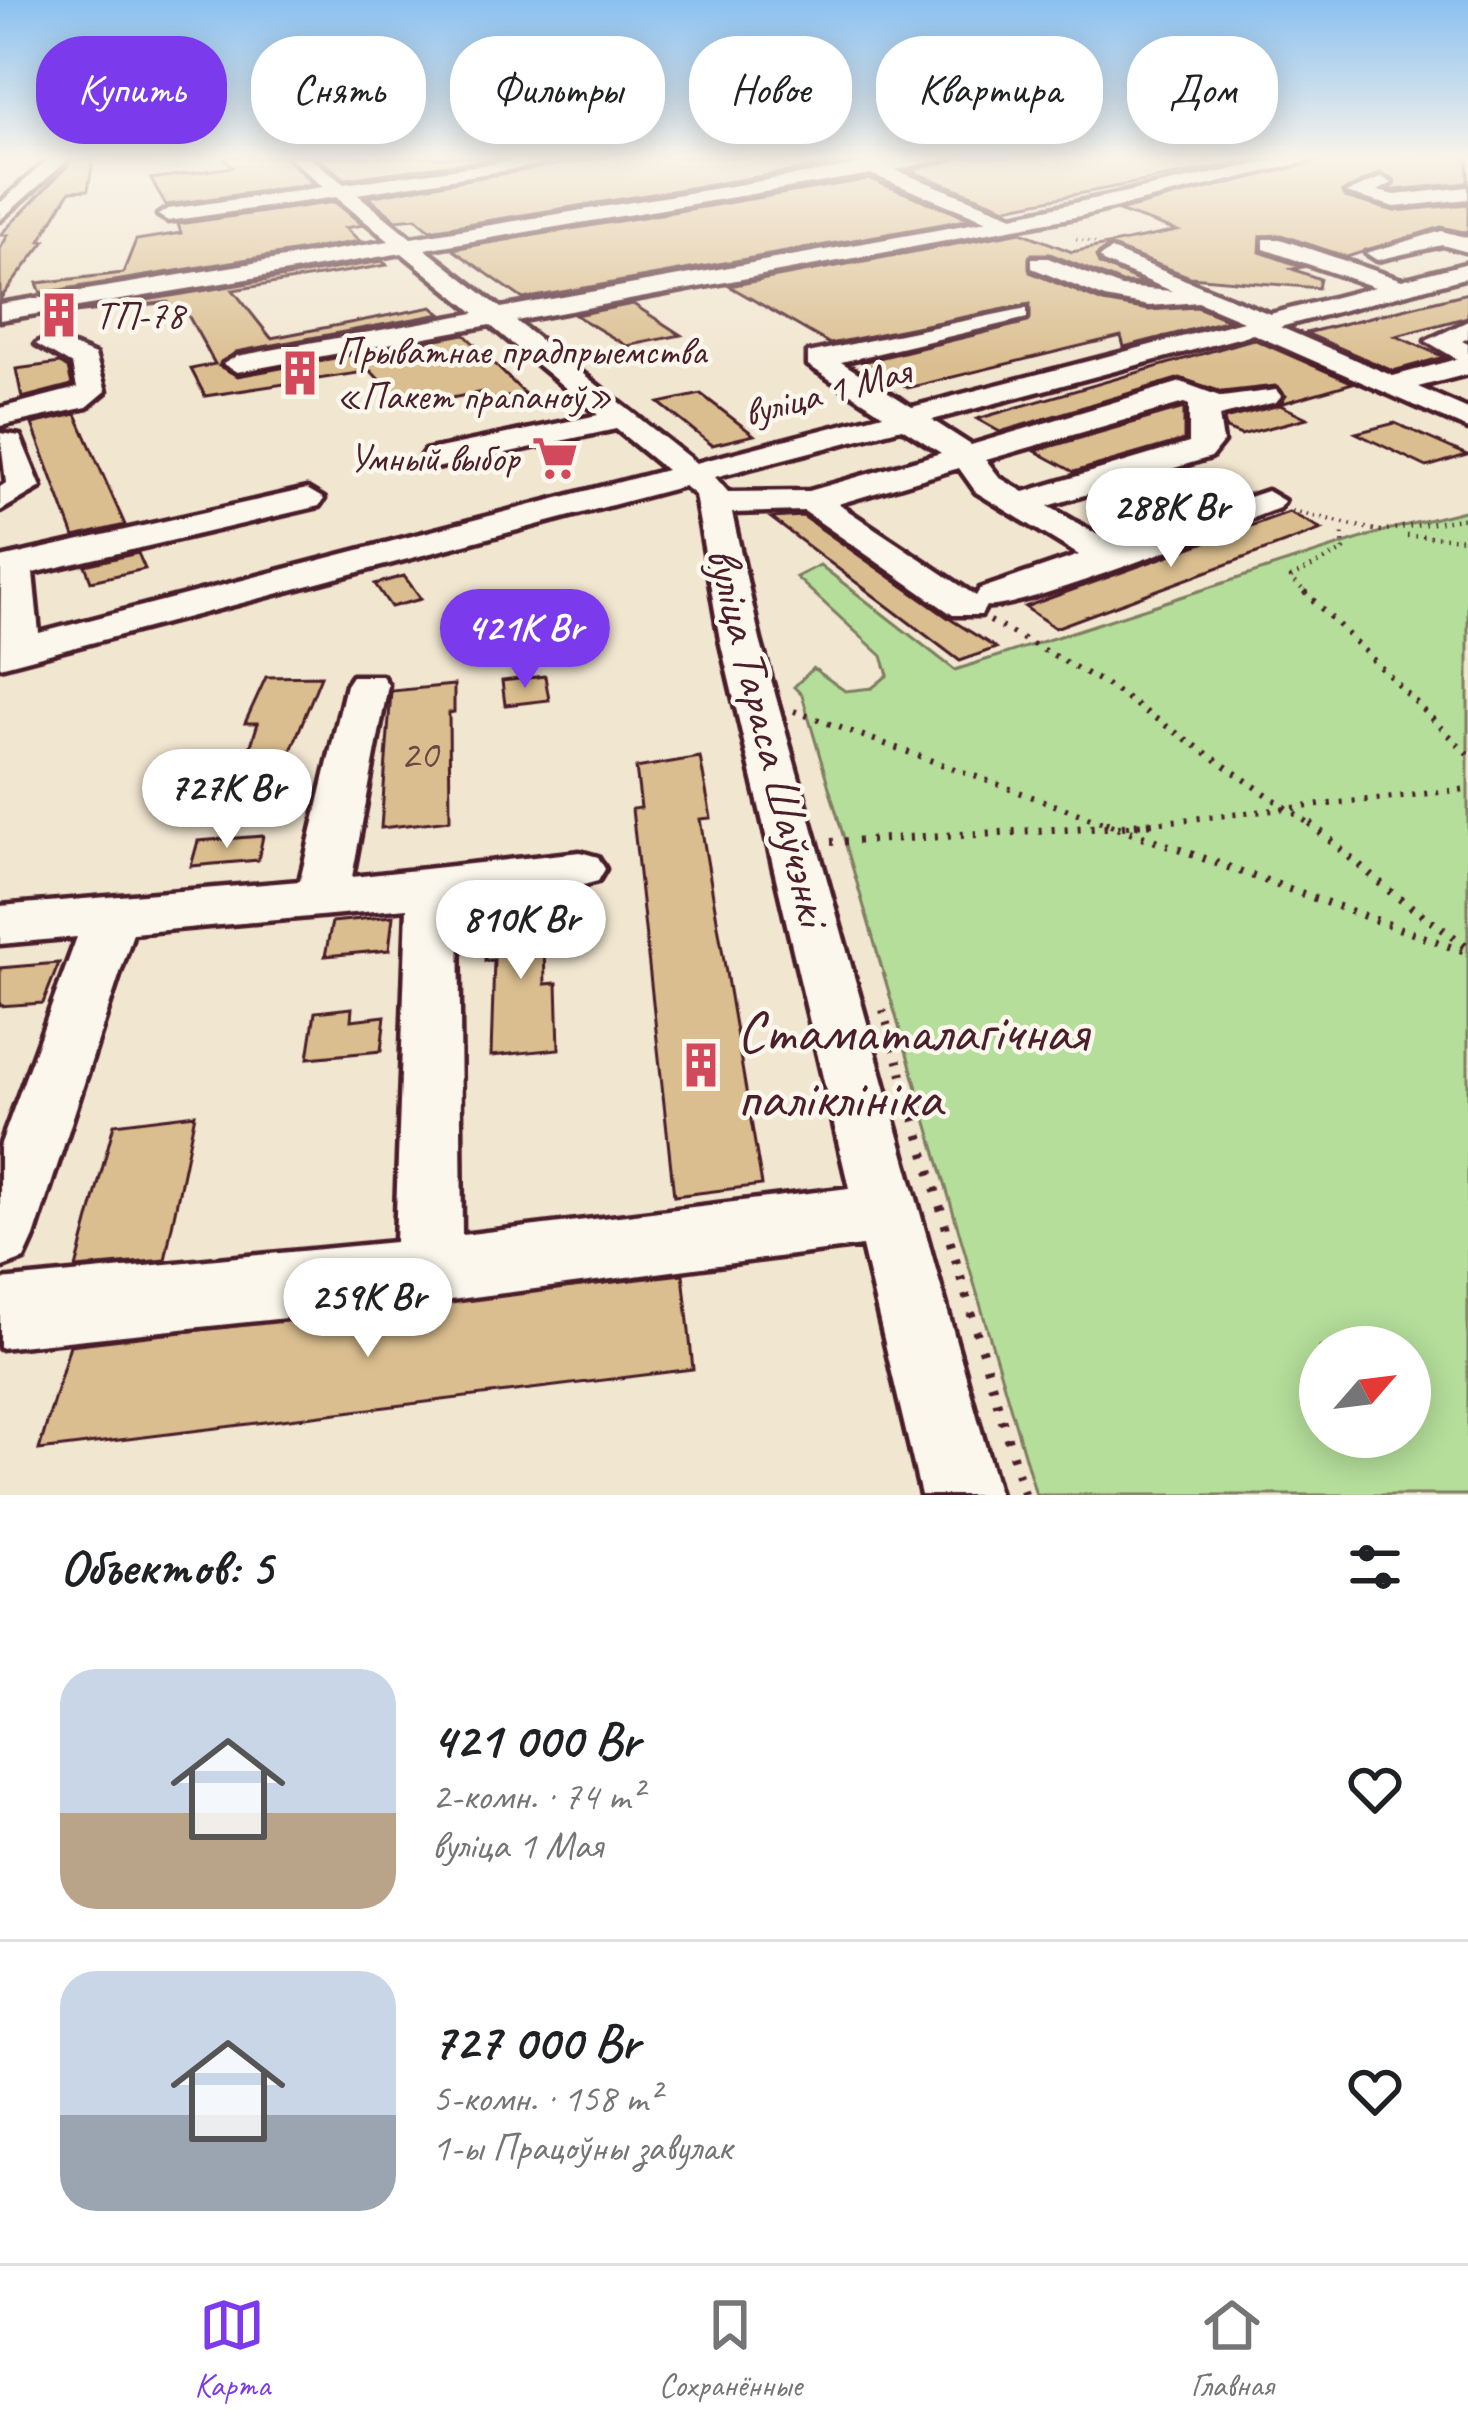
<!DOCTYPE html>
<html lang="ru">
<head>
<meta charset="utf-8">
<style>
  body { margin:0; font-family:Caveat,sans-serif; background:#f2f2f2; color:#202124; height:100vh; display:flex; flex-direction:column; font-size:45px; white-space:nowrap }
  * { box-sizing:border-box; margin:0 }
  p { font-size:39px; color:#757577 }
  .icon { flex:none; width:66px; height:66px; fill:none; stroke:currentColor; stroke-width:2; stroke-linecap:round; stroke-linejoin:round }
  .map { position:relative; height:1495px; overflow:hidden }
  .side { display:flex; flex-direction:column; background:#fff; flex:1 }
  .side>* { flex:none }
  .guide { position:absolute; left:36px; top:36px; width:1398px; height:108px; display:flex; gap:24px }
  .needle { width:78px; rotate:62deg }
  .tools { position:absolute; left:1299px; top:1326px; display:grid; gap:24px }
  .tools a { display:grid; place-items:center; width:132px; height:132px; border-radius:50%; background:#fff; box-shadow:0 6px 30px #0003; font-size:60px }
  .price { position:absolute; translate:-50% -102px; padding:0 27px; border-radius:42px; background:#fff; color:#222; font-size:39px; line-height:78px; filter:drop-shadow(0 3px 6px #0008) }
  .price::after { content:''; position:absolute; left:50%; top:72px; width:36px; height:27px; margin-left:-18px; background:inherit; clip-path:polygon(0 0,100% 0,50% 100%) }
  .price.current { background:#7c3aed; color:#fff }
  ul { padding:0; list-style:none }
  li { display:flex; align-items:center; gap:36px; height:300px; padding:0 60px }
  li+li { border-top:3px solid #e0e0e0 }
  li span { display:grid; place-items:center; flex:none; width:336px; height:240px; border-radius:36px; color:#555 }
  li>.icon { margin-inline-start:auto }
  span .icon { width:144px; height:144px; fill:#fffc; stroke-width:1 }
  li b { font-size:51px }
  h2 { display:flex; justify-content:space-between; align-items:center; height:144px; padding:0 60px; font-size:51px }
  .tag { padding:0 42px; border-radius:48px; background:#fff; box-shadow:0 6px 30px #0003; font-size:42px; line-height:108px }
  .tag.current { background:#7c3aed; color:#fff }
  .menu { display:flex; justify-content:space-around; align-items:center; height:168px; border-top:3px solid #e0e0e0; background:#fff; font-size:33px; color:#757577 }
  .menu a { display:grid; justify-items:center; gap:6px }
  .menu .current { color:#7c3aed }
  .map>svg:first-child { display:block }
  .green { fill:#b4de9a; stroke:#7f7e62; stroke-width:3; fill-rule:evenodd }
  .building { fill:#dabe8f; stroke:#4a1f2b; stroke-width:3 }
  .lines { fill:none; stroke-linecap:round; stroke-linejoin:round }
  .minor-casing { stroke:#4a1f2b; stroke-width:9 }
  .path-far4 { stroke:#4a1f2b; stroke-width:3; stroke-dasharray:1.5 4.5; stroke-linecap:butt }
  .path-far3 { stroke:#4a1f2b; stroke-width:4.5; stroke-dasharray:1.5 6; stroke-linecap:butt }
  .path-far2 { stroke:#4a1f2b; stroke-width:6; stroke-dasharray:3 9; stroke-linecap:butt }
  .path-far1 { stroke:#4a1f2b; stroke-width:8; stroke-dasharray:3 10; stroke-linecap:butt }
  .path { stroke:#4a1f2b; stroke-width:9; stroke-dasharray:4.5 14; stroke-linecap:butt }
  .minor { fill:#fbf7ec; fill-rule:evenodd }
  .labels { text-anchor:middle; dominant-baseline:central; stroke-width:9; stroke-linejoin:round; paint-order:stroke }
  .far-poi-label { font-size:39px; fill:#4a1f2b; stroke:#fbf7ec; text-anchor:start }
  .far-street-label { font-size:39px; fill:#4a1f2b; stroke:#fbf7ec }
  .number-label { font-size:42px; fill:#6e4744 }
  .street-label { font-size:48px; fill:#4a1f2b; stroke:#fbf7ec }
  .near-poi-label { font-size:57px; fill:#4a1f2b; stroke:#fbf7ec; text-anchor:start }
</style>
</head>
<body>
<div class="map">
<svg width="1468" height="1495" viewBox="0 0 1468 1495">
  <rect width="100%" height="100%" fill="#f1e6d0"/>
  <filter id="ink" filterUnits="userSpaceOnUse"><feTurbulence type="fractalNoise" baseFrequency=".00833" numOctaves="2"/><feDisplacementMap in="SourceGraphic" scale="24" xChannelSelector="R" yChannelSelector="G"/><feConvolveMatrix kernelMatrix="1 2 1 2 8 2 1 2 1" color-interpolation-filters="sRGB"/></filter>
  <g filter="url(#ink)">
    <path class="green" d="M1468,510V1495H1036L802,695L794,687L813,668L845,691L872,688L888,675L882,656L796,577L820,565L955,670L1387,530ZM1320,1347H1410V1437H1320Z"/>
    <g class="building">
      <polygon points="76,157 93,160 88,190 70,191 40,241 45,241 0,299 0,249 8,235 0,235"/>
      <polygon points="223,157 285,157 313,184 166,205 151,179 232,167"/>
      <polygon points="316,157 507,157 345,179"/>
      <polygon points="592,157 881,157 430,230 416,218 396,220 368,197"/>
      <polygon points="956,157 1269,157 1006,208 910,171"/>
      <polygon points="1329,157 1468,157 1468,183 1395,190 1390,189 1394,179 1380,173 1342,192 1345,197 1394,211 1468,204 1468,233 1441,227 1347,257 1281,235 1261,236 1260,252 1303,267 1292,269 1320,279 1318,288 1190,277 1109,246 1096,256 1099,264 1145,284 1122,283 1050,254 1032,254 1030,272 1103,302 1149,310 1197,307 1229,320 1124,347 1121,336 908,388 862,362 1028,322 1030,304 830,344 729,286 1021,232 1072,252 1177,231 1118,211"/>
      <polygon points="870,179 971,219 523,299 452,249"/>
      <polygon points="335,202 363,225 345,228 360,241 41,293 37,283 123,273 136,240 181,233 178,224"/>
      <polygon points="382,261 387,265 233,290 271,338 432,307 441,314 236,352 219,366 238,376 464,334 525,394 490,400 482,392 405,407 371,371 205,396 191,369 215,364 184,308 172,310 168,302 50,316"/>
      <polygon points="1468,293 1468,317 1396,336 1444,357 1393,371 1306,333"/>
      <polygon points="633,304 681,335 627,346 575,315"/>
      <polygon points="1253,339 1353,383 1280,404 1286,396 1275,386 1222,392 1180,378 1000,432 977,419"/>
      <polygon points="60,363 68,368 72,385 22,398 16,369"/>
      <polygon points="701,394 754,435 712,445 659,403"/>
      <polygon points="1280,405 1307,418 1241,435 1226,429 1224,419"/>
      <polygon points="1184,408 1184,440 1074,472 1035,451"/>
      <polygon points="76,414 125,525 74,537 32,424"/>
      <polygon points="1395,423 1467,455 1427,467 1356,433"/>
      <polygon points="1289,512 1322,529 1055,628 1025,607"/>
      <polygon points="803,516 950,619 996,648 960,661 771,518"/>
      <polygon points="138,553 145,569 91,581 85,565"/>
      <polygon points="404,576 421,599 391,607 375,584"/>
      <polygon points="321,676 288,758 294,757 287,783 238,786 258,723 245,723 266,677"/>
      <polygon points="545,676 549,700 505,705 502,681"/>
      <polygon points="454,685 454,712 449,713 450,820 381,828 391,691"/>
      <polygon points="700,757 711,818 700,819 762,1185 674,1196 632,809 641,808 636,768"/>
      <polygon points="263,836 258,860 191,866 198,841"/>
      <polygon points="543,903 545,984 557,983 559,1049 491,1056 494,960 485,961 487,909"/>
      <polygon points="393,916 389,950 325,956 332,922"/>
      <polygon points="59,963 43,1003 0,1006 0,968"/>
      <polygon points="352,1008 351,1020 385,1016 381,1051 308,1058 315,1012"/>
      <polygon points="195,1114 165,1260 76,1268 114,1124"/>
      <polygon points="683,1274 693,1369 39,1450 70,1345"/>
    </g>
    <g class="lines">
      <g class="minor-casing">
        <g id="minor">
          <polygon points="51,157 71,157 0,220 0,203"/>
          <path d="M289,157H309L344,184L540,157H588L357,194L411,238L909,157H952L895,170L1013,216L1291,157H1325L1080,216L516,321L696,463L883,414L808,365V353L1027,308V318L841,362L912,407L1243,321L1198,302L1149,306L1105,298L1032,268V258H1048L1121,287L1172,291L1103,262L1100,257L1111,250L1270,314L1375,287L1264,249V239H1280L1402,280L1468,263V277L1280,327L1393,376L1457,359L1426,341L1468,321V338L1462,341L1468,344V374L1418,387L1468,409V429L1253,334L932,420L971,445L1181,382L1222,397L1276,390L1281,396L1276,402L1219,416L1223,442L1211,457L1048,506L1112,543L1267,491L1284,501L1279,508C1233,525 1016,612 986,606L981,615H953L804,511L732,513L760,640L999,1495H921L862,1246L428,1303L0,1348V1280L395,1242L407,908L133,933L34,1237L24,1259L0,1268V1146L77,937L0,944V906L300,881L346,685L352,676H382L388,685L352,877L580,852L598,857L605,869L598,881L580,886L459,903L462,1235L849,1188L720,640L695,495L684,486L0,667L1,558L307,489L324,499L319,506L33,573L39,633L666,470L616,429L436,468L425,465L420,458L425,451L598,415L490,325L237,372L223,364L237,356L475,313L402,253L0,320V304L389,241L336,197L168,221L158,215L168,209L323,187ZM871,174L987,221L501,308L425,249ZM1184,403L1189,405V443L1024,492L1000,478L986,460ZM902,428L941,453L809,491L728,492L715,477ZM959,468L976,492L1079,555L980,589L976,596L838,504Z"/>
          <polygon points="1382,177 1392,183 1378,191 1395,195 1468,187 1468,199 1395,207 1346,193"/>
          <polygon points="1442,231 1468,238 1468,252 1442,245 1377,260 1366,253"/>
          <polygon points="49,336 95,355 106,391 87,407 0,426 0,408 77,388 72,365 36,344"/>
          <polygon points="0,433 20,436 41,487 0,511 0,487 6,483"/>
        </g>
      </g>
      <polyline class="path-far4" points="1076,239 1097,243"/>
      <g class="path-far3">
        <polyline points="1292,511 1379,531 1468,518"/>
        <polyline points="1407,536 1468,539"/>
        <polyline points="1307,594 1291,578 1344,550 1342,530"/>
      </g>
      <g class="path-far2">
        <polyline points="1304,591 1468,754"/>
        <polyline points="990,621 1102,682 1313,826"/>
        <polyline points="794,711 1113,826"/>
        <polyline points="1126,826 1468,789"/>
      </g>
      <g class="path-far1">
        <polyline points="1105,823 1468,953"/>
        <polyline points="1310,823 1393,894 1468,947"/>
        <polyline points="1122,826 1155,823"/>
        <polyline points="831,842 1109,827"/>
        <polyline points="883,1010 915,1120"/>
      </g>
      <polyline class="path" points="914,1117 1024,1495"/>
      <use href="#minor" class="minor"/>
    </g>
  </g>
  <linearGradient id="sky" x2="0" y2="1"><stop stop-color="#8ac0f0"/><stop offset="0.43" stop-color="#f9f4ea"/><stop offset="1" stop-color="#f9f4ea" stop-opacity="0"/></linearGradient>
  <rect width="1468" height="366" fill="url(#sky)"/>
  <defs>
    <g id="building-bare" transform="scale(3.6)"><path d="M-4-6H4V6H1V3H-1V6H-4ZM-2.5-4.3h1.7v1.8h-1.7ZM.8-4.3h1.7v1.8H.8ZM-2.5-1h1.7V.8h-1.7ZM.8-1h1.7V.8H.8Z" fill="#d1495b" stroke="#fbf7ec" stroke-width="2.5" paint-order="stroke"/></g>
    <g id="supermarket-bare" transform="scale(3.6)"><path d="M-6-5.5h2.5l.6 2H6L4.5 2H-2.5L-4.4-4H-6ZM-1.5 3.2a1.3 1.3 0 1 0 .1 0ZM3 3.2a1.3 1.3 0 1 0 .1 0Z" fill="#d1495b" stroke="#fbf7ec" stroke-width="2.5" paint-order="stroke"/></g>
  </defs>
  <g fill-rule="evenodd">
    <use href="#building-bare" x="59" y="315"/>
    <use href="#building-bare" x="300" y="373"/>
    <use href="#supermarket-bare" x="555" y="458"/>
    <use href="#building-bare" x="701" y="1065"/>
  </g>
  <g class="labels">
    <g class="far-poi-label">
      <text x="95" y="315">ТП-78</text>
      <text x="336" y="351">Прыватнае прадпрыемства<tspan x="336" dy="45">«Пакет прапаноў»</tspan></text>
      <text x="519" y="458" text-anchor="end">Умный выбор</text>
    </g>
    <g class="far-street-label">
      <text transform="translate(827 392) rotate(-15)">вуліца 1 Мая</text>
    </g>
    <g class="number-label">
      <text x="419" y="754">20</text>
    </g>
    <g class="street-label">
      <text transform="translate(769 736) rotate(76)">вуліца Тараса Шаўчэнкі</text>
    </g>
    <g class="near-poi-label">
      <text x="737" y="1032">Стаматалагічная<tspan x="737" dy="66">паліклініка</tspan></text>
    </g>
  </g>
</svg>
<div class="tools">
<a><svg class="needle" viewBox="-14 -14 28 28"><path d="M0-13l5 13h-10z" fill="#e53935"/><path d="M0 13l5-13h-10z" fill="#757577"/></svg></a>
</div>
<b class="price" style="left:1171px;top:570px">288K Br</b>
<b class="price current" style="left:525px;top:691px">421K Br</b>
<b class="price" style="left:227px;top:851px">727K Br</b>
<b class="price" style="left:521px;top:982px">810K Br</b>
<b class="price" style="left:368px;top:1360px">259K Br</b>
<div class="guide">
<a class="tag current">Купить</a>
<a class="tag">Снять</a>
<a class="tag">Фильтры</a>
<a class="tag">Новое</a>
<a class="tag">Квартира</a>
<a class="tag">Дом</a>
</div>
</div>
<section class="side">
<h2>Объектов: 5<svg class="icon" aria-label="filters" viewBox="0 0 24 24"><path d="M4 7h16M4 17h16"/><circle cx="9" cy="7" r="2"/><circle cx="15" cy="17" r="2"/></svg></h2>
<ul>
<li><span style="background:linear-gradient(#c9d6e8 60%,#b9a48a 0)"><svg class="icon" aria-label="home" viewBox="0 0 24 24"><path d="M3 11l9-7 9 7M6 9v11h12V9"/></svg></span><div><b>421 000 Br</b><p>2-комн. · 74 m²</p><p>вуліца 1 Мая</p></div><svg class="icon" aria-label="heart" viewBox="0 0 24 24"><path d="M12 20l-8-8c-3-5 5-10 8-4 3-6 11-1 8 4z"/></svg></li>
<li><span style="background:linear-gradient(#c9d6e8 60%,#9aa5b1 0)"><svg class="icon" aria-label="home" viewBox="0 0 24 24"><path d="M3 11l9-7 9 7M6 9v11h12V9"/></svg></span><div><b>727 000 Br</b><p>5-комн. · 158 m²</p><p>1-ы Працоўны завулак</p></div><svg class="icon" aria-label="heart" viewBox="0 0 24 24"><path d="M12 20l-8-8c-3-5 5-10 8-4 3-6 11-1 8 4z"/></svg></li>
</ul>
</section>
<nav class="menu">
<a class="current"><svg class="icon" aria-label="map" viewBox="0 0 24 24"><path d="M3 6l6-2 6 2 6-2v14l-6 2-6-2-6 2zM9 4v14M15 6v14"/></svg>Карта</a>
<a><svg class="icon" aria-label="saved" viewBox="0 0 24 24"><path d="M7 4h10v16l-5-4-5 4z"/></svg>Сохранённые</a>
<a><svg class="icon" aria-label="home" viewBox="0 0 24 24"><path d="M3 11l9-7 9 7M6 9v11h12V9"/></svg>Главная</a>
</nav>
</body>
</html>
